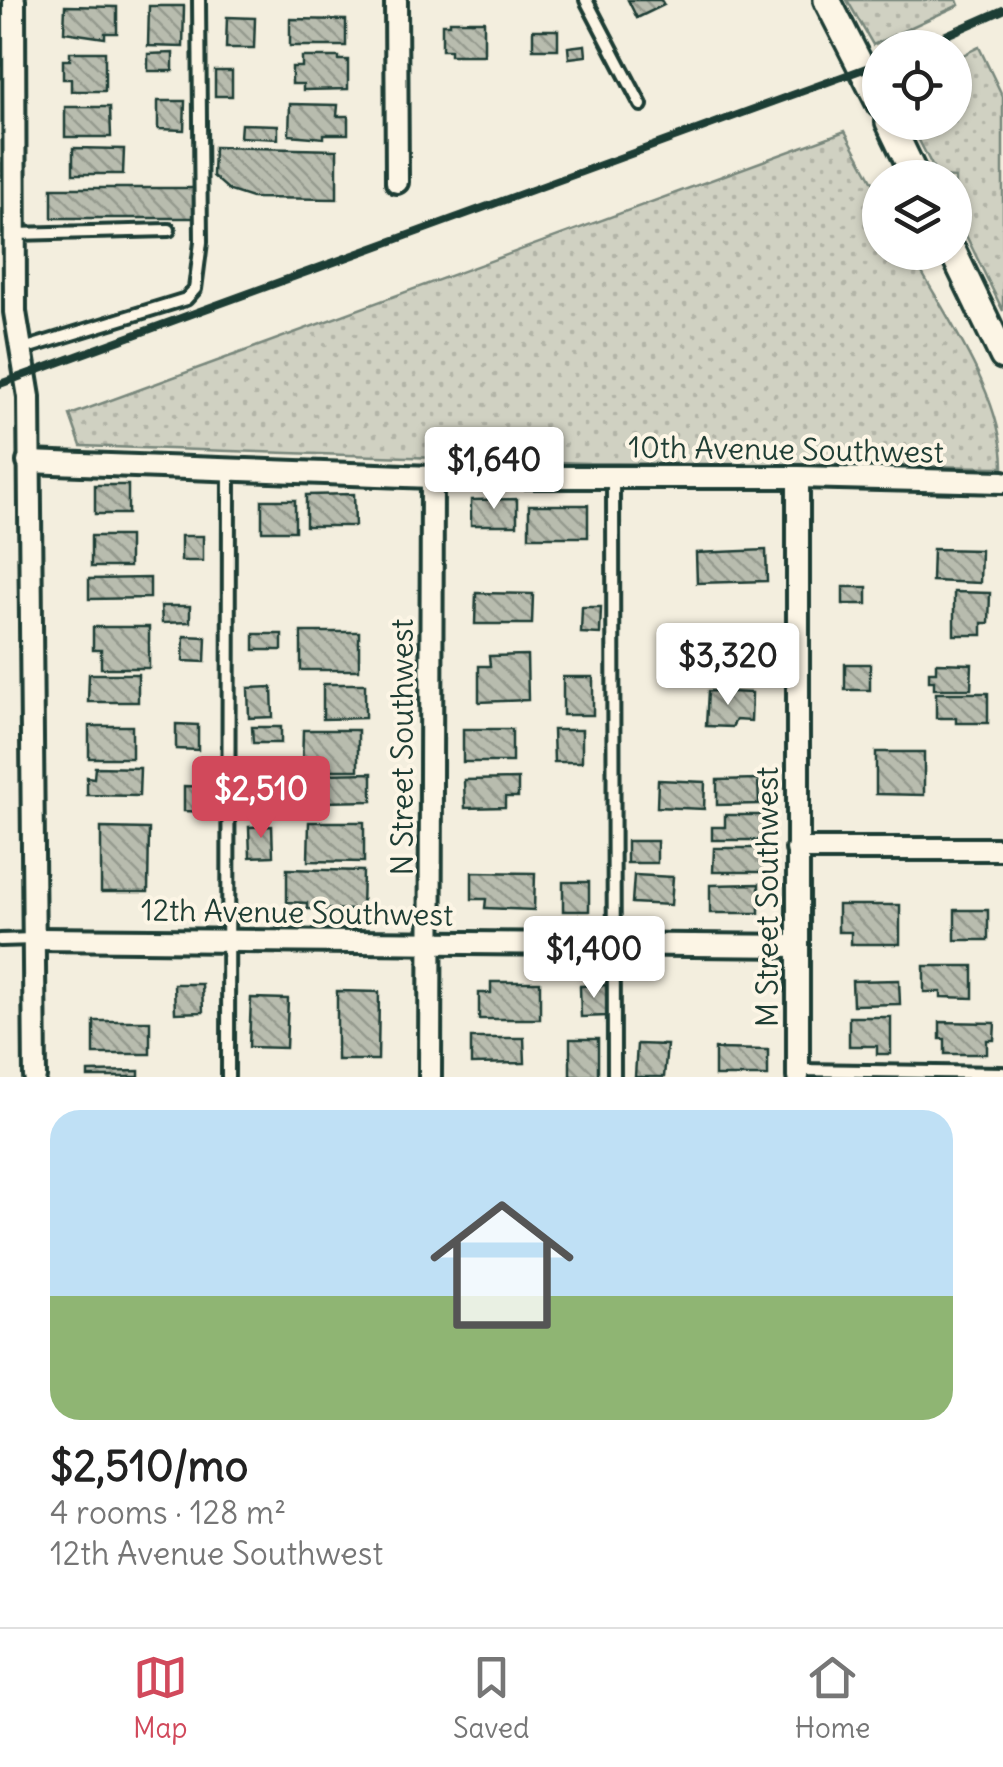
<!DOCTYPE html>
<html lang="en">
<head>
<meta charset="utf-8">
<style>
  body { margin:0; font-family:Delius,sans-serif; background:#f2f2f2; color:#222; height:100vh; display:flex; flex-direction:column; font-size:38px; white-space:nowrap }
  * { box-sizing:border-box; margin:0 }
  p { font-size:32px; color:#767676 }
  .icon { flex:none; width:55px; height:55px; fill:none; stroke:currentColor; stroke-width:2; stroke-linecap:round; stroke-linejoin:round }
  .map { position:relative; height:1077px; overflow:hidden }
  .panel { display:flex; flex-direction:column; background:#fff; flex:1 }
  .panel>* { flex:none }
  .fabs { position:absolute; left:862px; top:30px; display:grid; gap:20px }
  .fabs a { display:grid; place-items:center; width:110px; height:110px; border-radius:50%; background:#fff; box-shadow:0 2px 8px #0004; font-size:50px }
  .price { position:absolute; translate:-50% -85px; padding:0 22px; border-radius:10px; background:#fff; color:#222; font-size:32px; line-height:65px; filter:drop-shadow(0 2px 5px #0008) }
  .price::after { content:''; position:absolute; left:50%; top:60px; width:30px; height:22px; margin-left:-15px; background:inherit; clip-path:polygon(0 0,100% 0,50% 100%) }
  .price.current { background:#d1495b; color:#fff }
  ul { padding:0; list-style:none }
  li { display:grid; align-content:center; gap:20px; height:530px; padding:0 50px }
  li span { display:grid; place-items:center; height:310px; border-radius:30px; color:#555 }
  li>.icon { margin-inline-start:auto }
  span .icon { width:180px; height:180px; fill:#fffc; stroke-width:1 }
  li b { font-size:42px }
  .tabs { display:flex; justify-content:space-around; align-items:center; height:140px; border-top:2px solid #e0e0e0; background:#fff; font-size:28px; color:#767676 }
  .tabs a { display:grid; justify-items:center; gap:5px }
  .tabs .current { color:#d1495b }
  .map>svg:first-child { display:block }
  .grass { fill:url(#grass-dots); stroke:#78877b; stroke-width:2.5 }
  .building { fill:url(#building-back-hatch); stroke:#1f3d34; stroke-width:2.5 }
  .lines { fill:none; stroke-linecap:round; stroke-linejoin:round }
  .service-casing { stroke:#1f3d34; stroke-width:18 }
  .minor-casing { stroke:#1f3d34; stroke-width:28 }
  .tertiary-casing { stroke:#1f3d34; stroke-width:32 }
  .service { stroke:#fcf5e5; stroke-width:10 }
  .minor { stroke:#fcf5e5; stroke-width:20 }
  .tertiary { stroke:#fcf5e5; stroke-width:25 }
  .rail { stroke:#1f3d34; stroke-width:8 }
  .labels { text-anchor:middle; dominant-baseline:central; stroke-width:8; stroke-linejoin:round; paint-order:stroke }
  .street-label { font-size:30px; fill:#1f3d34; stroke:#fcf5e5 }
</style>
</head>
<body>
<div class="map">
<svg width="1003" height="1077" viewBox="0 0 1003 1077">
  <defs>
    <pattern id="grass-dots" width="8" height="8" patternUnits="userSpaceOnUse" patternTransform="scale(2.5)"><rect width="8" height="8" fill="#d0d1c2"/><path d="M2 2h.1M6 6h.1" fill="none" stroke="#b2b4a7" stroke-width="1.8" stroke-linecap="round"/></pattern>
    <pattern id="building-back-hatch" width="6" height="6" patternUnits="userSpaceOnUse" patternTransform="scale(2.5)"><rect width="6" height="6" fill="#b8bcae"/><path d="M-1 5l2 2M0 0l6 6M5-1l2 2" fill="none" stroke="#959a8e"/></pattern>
  </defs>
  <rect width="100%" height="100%" fill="#f3eede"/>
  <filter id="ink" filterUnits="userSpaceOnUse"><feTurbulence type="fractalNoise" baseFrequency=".01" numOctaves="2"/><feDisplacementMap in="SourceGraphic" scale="20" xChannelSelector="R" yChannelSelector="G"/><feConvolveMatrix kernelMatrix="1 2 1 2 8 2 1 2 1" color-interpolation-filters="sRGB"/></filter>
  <g filter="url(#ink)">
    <g class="grass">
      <polygon points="847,0 957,0 959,5 873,45"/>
      <polygon points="979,47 1003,97 1003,311 955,213 955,178 938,177 910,123 955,122 955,59"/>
      <path d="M845,131L880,195V252L911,253C945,316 1003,395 1003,467L589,463L81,446L70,415Z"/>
    </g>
    <g class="building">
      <polygon points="628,0 661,0 664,5 637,18"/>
      <polygon points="65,6 117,7 117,33 105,33 105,38 64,32"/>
      <polygon points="149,6 184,6 183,47 148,46"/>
      <polygon points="227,17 255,18 254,48 226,48"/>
      <polygon points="290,19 346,20 346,46 290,46"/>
      <polygon points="450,21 484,21 484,55 450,55 450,50 442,50 442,24 450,24"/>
      <rect x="533" y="30" width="25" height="19"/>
      <polygon points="585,45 586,56 569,58 568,47"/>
      <polygon points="70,52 105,52 105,91 71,91 71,79 63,79 63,60 70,60"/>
      <polygon points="173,53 173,71 148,71 148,54"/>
      <polygon points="302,57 339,57 339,60 348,60 348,89 303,90 303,84 292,84 292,67 302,67"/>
      <rect x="215" y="71" width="17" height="25"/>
      <polygon points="158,101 185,101 184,130 158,129"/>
      <polygon points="290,104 338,105 337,116 348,116 348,134 324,134 324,138 289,135"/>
      <polygon points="65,107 110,107 111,137 65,137"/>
      <polygon points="241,124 278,125 278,139 240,137"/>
      <polygon points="214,147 337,150 337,199 252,198 230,191 213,176"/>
      <polygon points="73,148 124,149 123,174 73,174"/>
      <rect x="52" y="188" width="142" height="30"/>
      <rect x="95" y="485" width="33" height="29"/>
      <polygon points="354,494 355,526 306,526 306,495"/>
      <polygon points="517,499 517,525 471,525 471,500"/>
      <rect x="262" y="500" width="33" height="31"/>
      <rect x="529" y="505" width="59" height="32"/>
      <rect x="91" y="536" width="38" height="31"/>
      <rect x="181" y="536" width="22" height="25"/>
      <polygon points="933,549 981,550 980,583 932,581"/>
      <polygon points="766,550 767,581 697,583 696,553"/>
      <polygon points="150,578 150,598 89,599 89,579"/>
      <rect x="843" y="587" width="24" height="17"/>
      <polygon points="954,592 990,593 989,623 982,623 982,635 954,635"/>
      <polygon points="476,593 533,594 532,624 475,624"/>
      <polygon points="161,606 190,606 190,622 162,623"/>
      <polygon points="582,607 601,607 600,634 581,633"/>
      <polygon points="93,627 149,627 149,668 101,668 101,650 93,650"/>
      <rect x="301" y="632" width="58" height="38"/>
      <rect x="254" y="634" width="28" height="16"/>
      <polygon points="184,636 206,637 205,662 183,661"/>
      <polygon points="527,655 528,700 479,702 479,666 490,666 489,656"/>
      <polygon points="936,663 972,664 971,689 934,689 934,681 929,681 929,672 936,672"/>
      <rect x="845" y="664" width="25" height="26"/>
      <polygon points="89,674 138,674 138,702 88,702"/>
      <rect x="563" y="677" width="30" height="38"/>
      <polygon points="323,684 365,684 365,718 323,719"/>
      <polygon points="272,687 273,717 249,718 248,688"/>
      <polygon points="708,691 752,693 751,721 736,720 732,727 706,726"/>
      <polygon points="936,693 988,693 988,723 956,723 956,718 936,718"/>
      <polygon points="176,724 198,725 198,750 176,749"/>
      <rect x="89" y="726" width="43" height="32"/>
      <polygon points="252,727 281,727 281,743 253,743"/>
      <rect x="463" y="729" width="49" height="33"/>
      <polygon points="303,730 358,730 358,770 302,770"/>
      <polygon points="553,730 582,730 582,762 554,762"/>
      <polygon points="876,752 924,752 924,795 876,794"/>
      <polygon points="95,767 140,768 139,796 87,795 87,777 94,778"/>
      <polygon points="372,773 372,801 322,802 322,774"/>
      <polygon points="518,779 518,797 505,797 505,807 465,808 464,780"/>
      <polygon points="758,779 759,804 717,805 717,780"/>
      <polygon points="658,780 705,782 704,809 657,807"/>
      <polygon points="184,786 206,787 206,812 184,811"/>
      <polygon points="725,815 766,815 766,840 712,840 712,827 725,827"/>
      <polygon points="309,822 364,822 364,862 308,861"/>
      <polygon points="272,826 273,856 250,857 249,827"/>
      <polygon points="101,828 149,829 148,892 101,892"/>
      <rect x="627" y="841" width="30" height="22"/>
      <polygon points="714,848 765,848 765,872 713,872"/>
      <polygon points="287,869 363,871 362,910 307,909 307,903 287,902"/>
      <polygon points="472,872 535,873 534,910 485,908 486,899 472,899"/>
      <polygon points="634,875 673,877 671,905 632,903"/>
      <rect x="563" y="882" width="26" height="29"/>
      <polygon points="759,884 759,913 710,913 710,885"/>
      <polygon points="838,905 900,905 900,944 851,944 851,932 838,932"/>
      <rect x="955" y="910" width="33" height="30"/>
      <polygon points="924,966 973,966 973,998 941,997 941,992 924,992"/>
      <polygon points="899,980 900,1004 853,1005 852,981"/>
      <polygon points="491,982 540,982 540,1019 479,1019 479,993 491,993"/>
      <polygon points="174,984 202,984 203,1012 175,1013"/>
      <polygon points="606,985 607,1016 581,1017 580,986"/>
      <polygon points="337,991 379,992 378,1060 337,1060"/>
      <polygon points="251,998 288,999 286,1048 249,1047"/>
      <polygon points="849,1017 891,1017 891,1054 877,1054 877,1046 849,1046"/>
      <rect x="94" y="1021" width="56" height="33"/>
      <polygon points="940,1022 995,1023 994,1040 987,1040 987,1054 945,1054 945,1039 940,1039"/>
      <polygon points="471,1038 524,1038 525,1063 471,1064"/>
      <rect x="570" y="1039" width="28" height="37"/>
      <polygon points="637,1044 667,1045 664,1077 635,1077"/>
      <polygon points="715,1049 768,1050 768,1076 715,1076"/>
      <polygon points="139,1071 139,1077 88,1077 88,1072"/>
    </g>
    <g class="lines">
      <g class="service-casing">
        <g id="service">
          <polyline points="586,0 641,105"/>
          <polyline points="15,234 169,230"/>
          <polyline points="20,350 186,299 195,289 201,242 199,0"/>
          <polyline points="613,478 614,1077"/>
          <polyline points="0,940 34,939"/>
          <polyline points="799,1070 1003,1073"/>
          <polyline points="228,1077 229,468"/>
        </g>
      </g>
      <g class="minor-casing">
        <g id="minor">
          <polyline points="14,0 15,312 29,397 35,1077"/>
          <polyline points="396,0 397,182"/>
          <polyline points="28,462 432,477 798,477 1003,482"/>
          <polyline points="797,849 1003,849"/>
          <polyline points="36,939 797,946"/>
          <polyline points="430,1077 432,477"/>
          <polyline points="798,1077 798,477"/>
        </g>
      </g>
      <g class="tertiary-casing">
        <g id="tertiary">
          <polyline points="827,0 880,104"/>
          <polyline points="889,122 916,178"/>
          <polyline points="953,252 1003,356"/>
        </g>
      </g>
      <use href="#service" class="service"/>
      <use href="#minor" class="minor"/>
      <use href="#tertiary" class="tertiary"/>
      <g class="rail">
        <polyline points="917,48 1003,10"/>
        <polyline points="0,384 880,63"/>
      </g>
    </g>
  </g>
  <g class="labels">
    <g class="street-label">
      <text transform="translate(786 449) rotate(1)">10th Avenue Southwest</text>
      <text transform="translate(402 747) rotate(-90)">N Street Southwest</text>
      <text transform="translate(767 897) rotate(-90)">M Street Southwest</text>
      <text transform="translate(297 912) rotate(1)">12th Avenue Southwest</text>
    </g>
  </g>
</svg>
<div class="fabs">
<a><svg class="icon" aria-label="locate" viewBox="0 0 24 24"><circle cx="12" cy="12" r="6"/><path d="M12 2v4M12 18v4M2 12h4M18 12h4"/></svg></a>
<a><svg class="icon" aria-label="layers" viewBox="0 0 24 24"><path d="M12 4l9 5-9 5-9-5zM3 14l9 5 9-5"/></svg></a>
</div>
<b class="price" style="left:494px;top:512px">$1,640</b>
<b class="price" style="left:728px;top:708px">$3,320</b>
<b class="price current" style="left:261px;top:841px">$2,510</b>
<b class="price" style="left:594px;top:1001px">$1,400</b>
</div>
<section class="panel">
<ul>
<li><span style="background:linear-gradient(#bfe0f5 60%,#8fb573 0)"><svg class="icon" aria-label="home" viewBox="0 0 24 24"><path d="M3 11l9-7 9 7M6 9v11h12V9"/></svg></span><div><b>$2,510/mo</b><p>4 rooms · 128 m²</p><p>12th Avenue Southwest</p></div></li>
</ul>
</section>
<nav class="tabs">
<a class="current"><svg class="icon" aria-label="map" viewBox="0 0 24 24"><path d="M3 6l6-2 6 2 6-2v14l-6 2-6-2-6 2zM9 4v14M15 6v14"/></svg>Map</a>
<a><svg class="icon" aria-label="saved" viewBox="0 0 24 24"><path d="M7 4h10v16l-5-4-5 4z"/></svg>Saved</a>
<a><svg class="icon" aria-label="home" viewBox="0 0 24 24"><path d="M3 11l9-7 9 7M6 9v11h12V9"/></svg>Home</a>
</nav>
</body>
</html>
